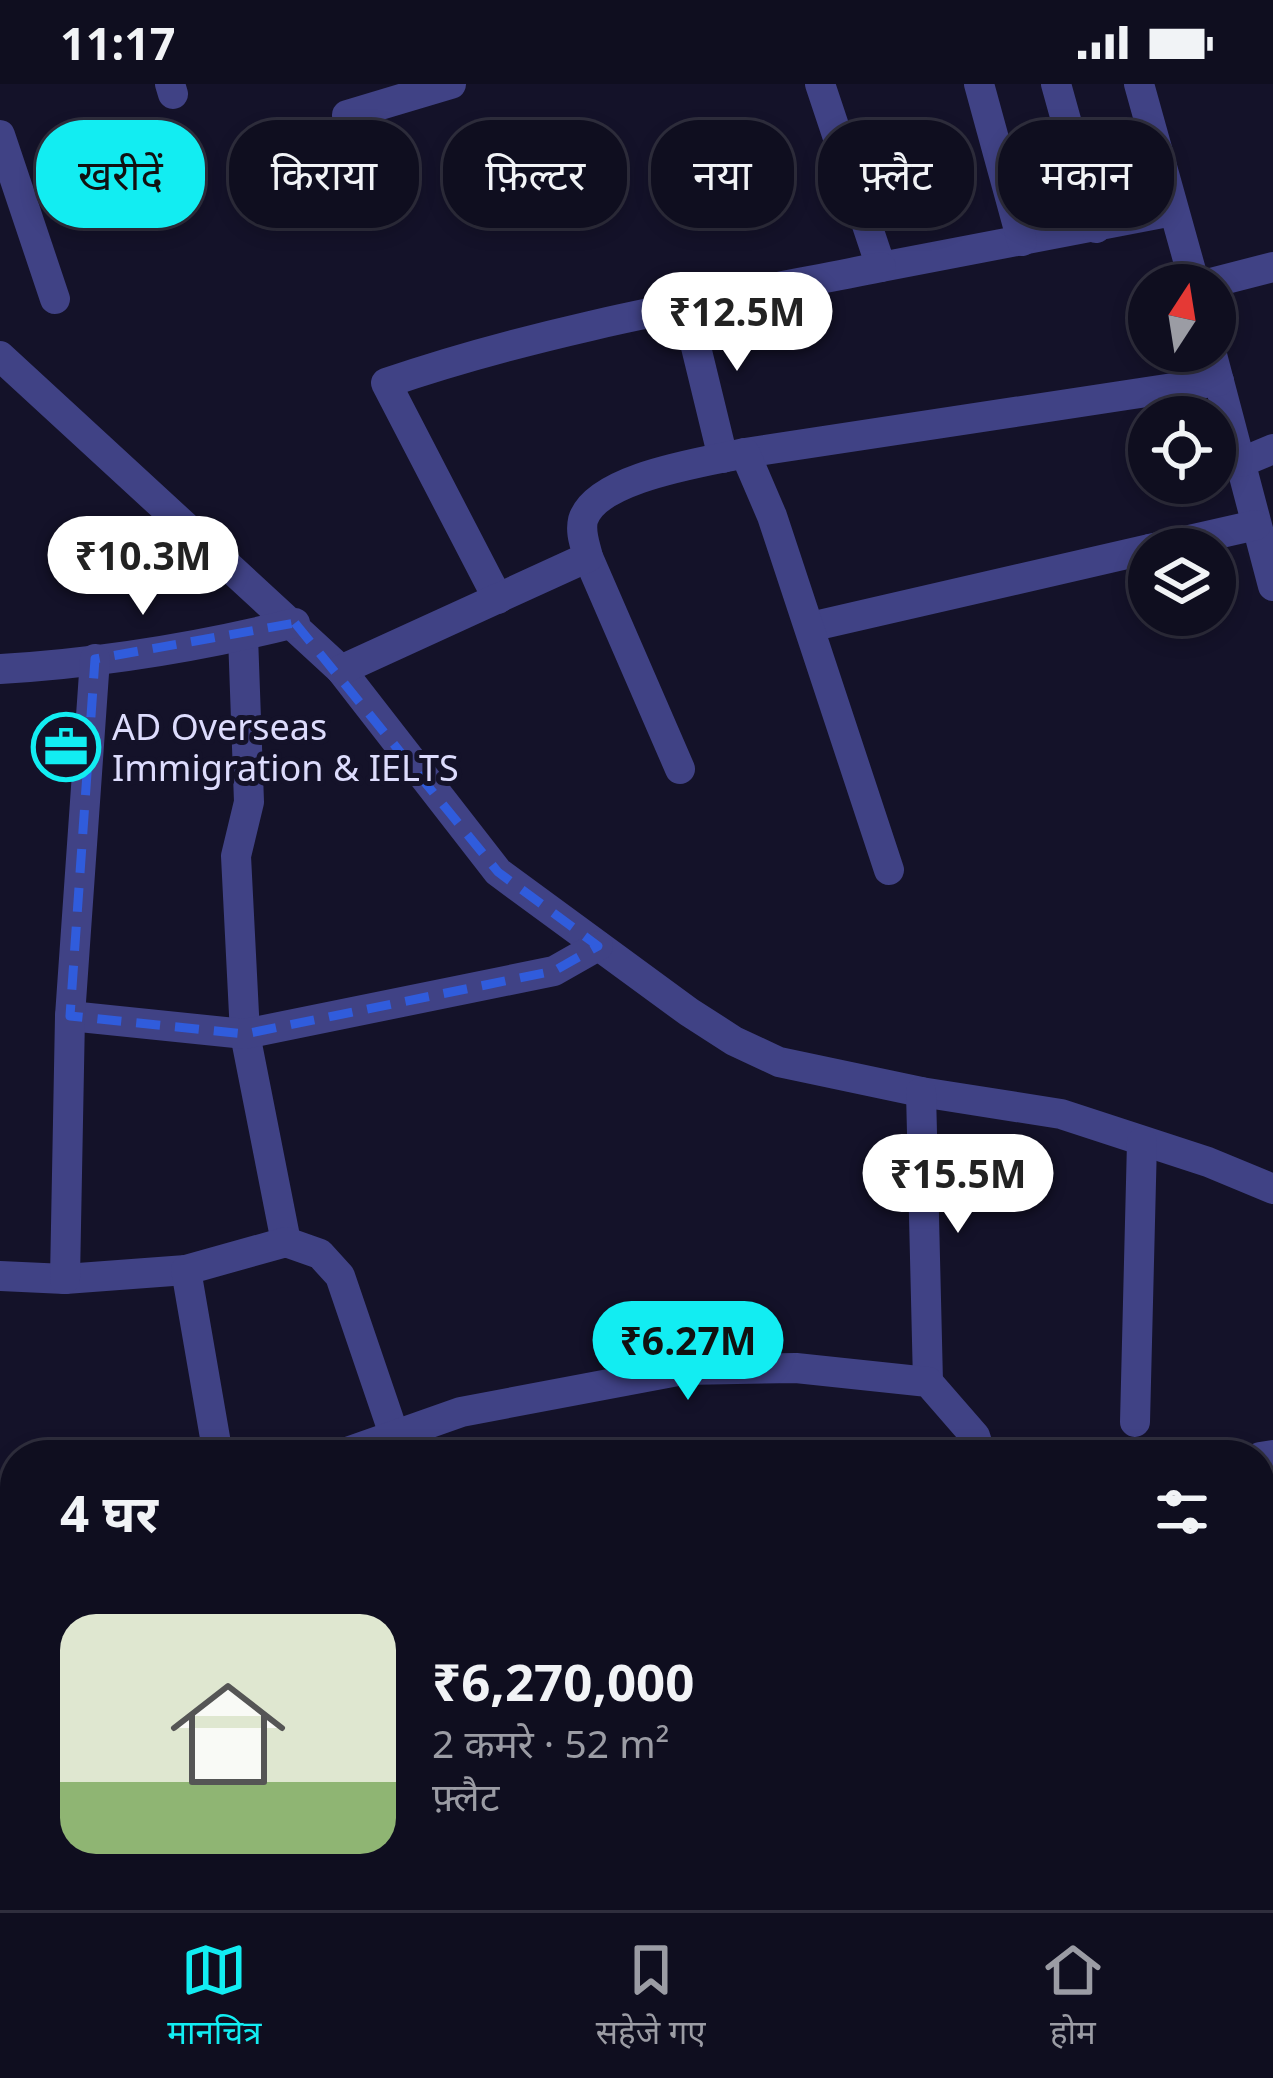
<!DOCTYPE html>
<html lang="hi">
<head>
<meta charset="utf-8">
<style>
  body { margin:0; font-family:"Noto Sans","Noto Sans Devanagari",sans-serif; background:#181728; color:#f1f3f6; height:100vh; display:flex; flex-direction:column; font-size:45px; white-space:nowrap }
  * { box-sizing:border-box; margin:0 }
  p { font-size:39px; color:#9b9ca4 }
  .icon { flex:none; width:66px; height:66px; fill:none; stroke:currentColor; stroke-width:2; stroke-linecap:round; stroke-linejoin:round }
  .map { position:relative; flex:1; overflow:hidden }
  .drawer { position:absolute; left:0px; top:1356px; width:1275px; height:471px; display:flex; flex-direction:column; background:#0f0e1f; border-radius:48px 48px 0 0; box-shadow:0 6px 18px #0003,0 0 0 3px #2f2e3d }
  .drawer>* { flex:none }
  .guide { position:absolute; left:36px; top:36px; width:1203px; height:108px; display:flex; gap:24px }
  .needle { width:78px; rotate:12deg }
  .fabs { position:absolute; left:1128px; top:180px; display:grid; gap:24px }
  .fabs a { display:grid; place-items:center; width:108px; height:108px; border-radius:50%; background:#0f0e1f; box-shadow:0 6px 18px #0003,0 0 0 3px #2f2e3d; font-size:60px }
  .price { position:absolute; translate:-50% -102px; padding:0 27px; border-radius:42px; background:#fff; color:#222; font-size:39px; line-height:78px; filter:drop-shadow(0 3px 6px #0008) }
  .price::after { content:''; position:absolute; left:50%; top:72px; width:36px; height:27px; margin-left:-18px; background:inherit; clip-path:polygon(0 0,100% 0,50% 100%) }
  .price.current { background:#12edf2; color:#111 }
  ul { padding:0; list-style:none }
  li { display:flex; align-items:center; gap:36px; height:300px; padding:0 60px }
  li span { display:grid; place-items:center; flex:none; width:336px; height:240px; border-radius:36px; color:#555 }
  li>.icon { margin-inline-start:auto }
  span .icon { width:144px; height:144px; fill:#fffc; stroke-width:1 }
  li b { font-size:51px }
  h2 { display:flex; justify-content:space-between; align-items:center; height:144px; padding:0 60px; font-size:51px }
  .chip { padding:0 42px; border-radius:48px; background:#0f0e1f; box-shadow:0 6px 18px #0003,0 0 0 3px #2f2e3d; font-size:42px; line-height:108px }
  .chip.current { background:#12edf2; color:#111 }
  .status { display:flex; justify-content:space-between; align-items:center; height:84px; padding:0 60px; background:#0f0e1f; direction:ltr }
  .status svg { height:33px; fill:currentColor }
  .tab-bar { display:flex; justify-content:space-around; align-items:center; height:168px; border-top:3px solid #2f2e3d; background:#0f0e1f; font-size:33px; color:#9b9ca4 }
  .tab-bar a { display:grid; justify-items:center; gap:6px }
  .tab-bar .current { color:#12edf2 }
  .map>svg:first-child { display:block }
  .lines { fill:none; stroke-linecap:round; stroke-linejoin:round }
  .street { stroke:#404285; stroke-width:30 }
  .marked { fill:none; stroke:#305cdc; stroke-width:9; stroke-dasharray:24 15; stroke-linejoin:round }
  .labels { text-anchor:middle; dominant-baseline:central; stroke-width:10; stroke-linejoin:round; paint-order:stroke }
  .poi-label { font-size:36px; fill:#dddcfd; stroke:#141229; text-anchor:start }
</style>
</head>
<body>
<div class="status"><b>11:17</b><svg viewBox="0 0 49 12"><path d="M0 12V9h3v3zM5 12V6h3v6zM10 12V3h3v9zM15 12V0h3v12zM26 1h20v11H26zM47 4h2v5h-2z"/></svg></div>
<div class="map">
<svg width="1273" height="1826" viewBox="0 0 1273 1826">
  <rect width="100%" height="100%" fill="#141229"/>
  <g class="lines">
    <g class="street">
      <polyline points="170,0 173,10"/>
      <polyline points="820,0 881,183 1173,127"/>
      <polyline points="979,0 1022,157"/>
      <polyline points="1056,0 1096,144"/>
      <polyline points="1139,0 1195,201"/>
      <polyline points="347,31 451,0"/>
      <polyline points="0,51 55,215"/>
      <polyline points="1203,201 1273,183"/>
      <polyline points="686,222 723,374"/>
      <polyline points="1211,267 1273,502"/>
      <polyline points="0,272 341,586 498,788 689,928 734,957 779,978 921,1008 1061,1030 1208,1078 1273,1105"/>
      <polyline points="745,369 1219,297"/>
      <polyline points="1242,378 1273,365"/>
      <polyline points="1150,465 1256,441"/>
      <polyline points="588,473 680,685"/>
      <path d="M498,515L386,299C546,244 715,216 881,183"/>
      <polyline points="810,543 1149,465"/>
      <polyline points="243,552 249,718 236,772 245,950 286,1158"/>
      <path d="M0,585C98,579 199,563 295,539"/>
      <path d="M341,586L588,473C585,460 580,449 583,436C596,393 705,378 745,369L772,432L889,786"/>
      <polyline points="70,932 245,950 554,887 598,862"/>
      <polyline points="921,1008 928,1298"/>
      <polyline points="0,1192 65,1195 186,1186"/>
      <polyline points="65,1195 70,932 95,575"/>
      <polyline points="1135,1338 1142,1058"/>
      <polyline points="218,1371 186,1186 286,1158 320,1170 340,1192 401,1371"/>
      <polyline points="339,1371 461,1328 683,1286 796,1284 928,1298 975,1352 981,1371"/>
      <polyline points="1260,1373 1273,1371"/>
      <polyline points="0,1460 15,1457"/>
      <polyline points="1260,1593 1273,1587"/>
      <polyline points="0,1639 15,1636"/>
      <polyline points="381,1812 386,1826"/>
      <polyline points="40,1826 86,1812"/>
      <polyline points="532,1826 548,1812"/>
    </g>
  </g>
  <path class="marked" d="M295,539L498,788L598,862L554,887L245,950L70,932L95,575Z"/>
  <defs>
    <g id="office-ring" transform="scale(3.45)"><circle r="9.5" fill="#141229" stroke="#12edf2" stroke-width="1.5"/><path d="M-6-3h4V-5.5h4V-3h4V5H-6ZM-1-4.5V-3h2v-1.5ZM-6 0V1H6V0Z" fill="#12edf2"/></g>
  </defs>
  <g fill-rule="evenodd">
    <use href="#office-ring" x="66" y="663"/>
  </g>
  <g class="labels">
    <g class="poi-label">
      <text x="112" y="642">AD Overseas<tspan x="112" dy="41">Immigration &amp; IELTS</tspan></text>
    </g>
  </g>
</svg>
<div class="fabs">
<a><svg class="needle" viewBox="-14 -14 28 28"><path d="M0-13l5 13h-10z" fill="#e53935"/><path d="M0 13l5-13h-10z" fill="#9b9ca4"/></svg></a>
<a><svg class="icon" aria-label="locate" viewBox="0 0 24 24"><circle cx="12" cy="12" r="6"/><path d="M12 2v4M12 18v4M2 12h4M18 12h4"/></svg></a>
<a><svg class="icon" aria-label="layers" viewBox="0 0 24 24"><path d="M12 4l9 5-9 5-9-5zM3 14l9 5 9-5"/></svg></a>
</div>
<b class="price" style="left:737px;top:290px">₹12.5M</b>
<b class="price" style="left:143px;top:534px">₹10.3M</b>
<b class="price" style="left:958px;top:1152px">₹15.5M</b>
<b class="price current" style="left:688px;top:1319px">₹6.27M</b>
<div class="guide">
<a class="chip current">खरीदें</a>
<a class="chip">किराया</a>
<a class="chip">फ़िल्टर</a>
<a class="chip">नया</a>
<a class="chip">फ़्लैट</a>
<a class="chip">मकान</a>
</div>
<section class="drawer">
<h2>4 घर<svg class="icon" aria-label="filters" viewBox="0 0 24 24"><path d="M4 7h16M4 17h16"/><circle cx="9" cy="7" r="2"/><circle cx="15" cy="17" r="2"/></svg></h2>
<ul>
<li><span style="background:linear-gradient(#dfe7d0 70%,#8fb573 0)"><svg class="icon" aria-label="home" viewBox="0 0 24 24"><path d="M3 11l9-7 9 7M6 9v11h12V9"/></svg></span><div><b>₹6,270,000</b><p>2 कमरे · 52 m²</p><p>फ़्लैट</p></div></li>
</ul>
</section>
</div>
<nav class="tab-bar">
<a class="current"><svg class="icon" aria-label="map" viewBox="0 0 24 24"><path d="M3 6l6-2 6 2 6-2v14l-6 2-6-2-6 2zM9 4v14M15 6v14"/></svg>मानचित्र</a>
<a><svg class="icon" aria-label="saved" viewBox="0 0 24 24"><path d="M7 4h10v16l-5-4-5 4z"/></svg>सहेजे गए</a>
<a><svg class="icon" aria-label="home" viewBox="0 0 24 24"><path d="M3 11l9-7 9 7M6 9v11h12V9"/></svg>होम</a>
</nav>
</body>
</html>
